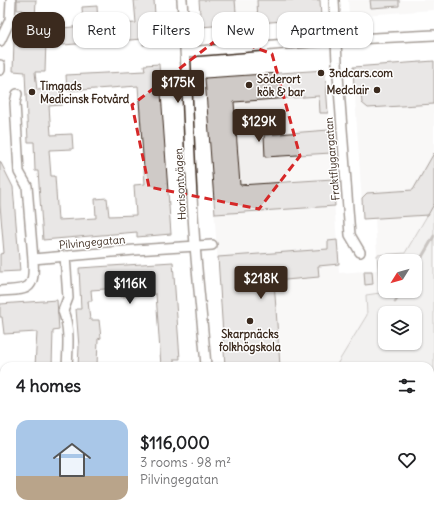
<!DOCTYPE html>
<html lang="en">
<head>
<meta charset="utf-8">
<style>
  body { margin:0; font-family:Delius,sans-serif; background:#f2f2f2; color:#202124; height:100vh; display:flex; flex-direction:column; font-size:15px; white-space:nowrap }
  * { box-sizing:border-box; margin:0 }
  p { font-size:13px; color:#757577 }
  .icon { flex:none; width:22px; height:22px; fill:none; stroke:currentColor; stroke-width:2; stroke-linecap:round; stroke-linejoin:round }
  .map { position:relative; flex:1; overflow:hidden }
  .drawer { position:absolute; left:0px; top:362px; width:434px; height:156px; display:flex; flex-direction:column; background:#fff; border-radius:12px 12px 0 0; box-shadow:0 1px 3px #0004 }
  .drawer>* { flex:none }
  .hud { position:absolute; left:12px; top:12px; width:410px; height:36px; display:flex; gap:8px }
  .needle { width:26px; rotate:233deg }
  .tools { position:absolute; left:378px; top:254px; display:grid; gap:8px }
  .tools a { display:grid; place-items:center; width:44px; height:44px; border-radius:8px; background:#fff; box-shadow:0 1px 3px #0004; font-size:20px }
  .price { position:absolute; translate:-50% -34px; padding:0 9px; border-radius:4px; background:#3b2a1e; color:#fff; font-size:13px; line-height:26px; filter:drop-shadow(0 1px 2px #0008) }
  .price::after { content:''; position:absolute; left:50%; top:24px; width:12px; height:9px; margin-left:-6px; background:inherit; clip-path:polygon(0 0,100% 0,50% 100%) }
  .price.active { background:#222; color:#fff }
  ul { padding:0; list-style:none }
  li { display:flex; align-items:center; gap:12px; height:100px; padding:0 16px }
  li+li { border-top:1px solid #e0e0e0 }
  li span { display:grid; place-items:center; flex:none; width:112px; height:80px; border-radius:12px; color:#555 }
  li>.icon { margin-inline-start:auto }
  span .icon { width:48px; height:48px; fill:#fffc; stroke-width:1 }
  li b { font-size:17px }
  h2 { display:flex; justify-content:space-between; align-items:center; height:48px; padding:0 16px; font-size:17px }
  .pill { padding:0 14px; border-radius:12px; background:#fff; box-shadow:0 1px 3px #0004; font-size:14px; line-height:36px }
  .pill.active { background:#3b2a1e; color:#fff }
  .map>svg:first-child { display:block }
  .built { fill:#f1efee }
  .green { fill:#e2e0de; stroke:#8e857e; fill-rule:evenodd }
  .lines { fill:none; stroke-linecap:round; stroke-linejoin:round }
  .stream { stroke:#887e77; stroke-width:3 }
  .building { fill:#cfcac7; stroke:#3b2a1e }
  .street-casing { stroke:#3b2a1e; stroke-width:12 }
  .street { stroke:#fff; stroke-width:9 }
  .marked { fill:none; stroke:#d62828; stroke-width:3; stroke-dasharray:8 5; stroke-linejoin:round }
  .poi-dot { fill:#3b2a1e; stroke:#fff; stroke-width:1.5 }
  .labels { text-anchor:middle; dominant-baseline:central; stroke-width:3; stroke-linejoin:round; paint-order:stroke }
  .poi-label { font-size:11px; font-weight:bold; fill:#3b2a1e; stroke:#fff; text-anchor:start }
  .street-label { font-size:11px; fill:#3b2a1e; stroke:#fff }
</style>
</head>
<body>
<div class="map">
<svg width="434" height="518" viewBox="0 0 434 518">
  <rect width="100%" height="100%" fill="#fff"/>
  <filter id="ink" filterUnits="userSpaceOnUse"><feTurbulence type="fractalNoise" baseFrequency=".025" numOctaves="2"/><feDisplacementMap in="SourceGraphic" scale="8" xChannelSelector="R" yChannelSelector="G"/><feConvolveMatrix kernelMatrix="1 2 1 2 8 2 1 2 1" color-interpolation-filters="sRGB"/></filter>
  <g filter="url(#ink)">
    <g class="built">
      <polygon points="199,0 320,0 321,18 201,27"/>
      <polygon points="348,0 434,0 434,10 349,16"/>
      <polygon points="434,61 434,204 405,253 377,255 375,219 363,219 353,67"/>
      <polygon points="325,70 339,273 378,270 380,294 366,295 367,315 336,366 225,366 205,79"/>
    </g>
    <g class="green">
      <path d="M434,204V518H261L262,514H430V366H336L367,315L366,295L380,293L377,255L405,253ZM385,261H415V291H385ZM385,313H415V343H385Z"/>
      <polygon points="0,413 4,414 4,492 0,492"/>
    </g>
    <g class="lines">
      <g class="stream">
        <polyline points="415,269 434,236"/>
        <polyline points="395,302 402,291"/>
      </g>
    </g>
    <g class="building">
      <polygon points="17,0 36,0 34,40 46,40 45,72 35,72 37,90 61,88 62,105 49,106 51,135 72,134 73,149 49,150 51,176 55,176 58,220 96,218 95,199 107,198 109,216 136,215 134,185 145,184 138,86 67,91 66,75 145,71 144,65 159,64 171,234 137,237 137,232 43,240 38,171 35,171 34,142 28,142 25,72 13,71 14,40 22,40 23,10 17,10"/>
      <polygon points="134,0 154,0 157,44 143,45 143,39 63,45 62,28 83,26 82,7 97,6 98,25 136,23"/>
      <polygon points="199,0 235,0 237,24 201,27"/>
      <polygon points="257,0 320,0 321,18 258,23"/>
      <polygon points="370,0 399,0 399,6 371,8"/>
      <polygon points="434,61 434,104 368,108 362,103 361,93 354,89 353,67"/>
      <polygon points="325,70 328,113 320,113 319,96 234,102 240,185 333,179 335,206 215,214 205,78"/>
      <polygon points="329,130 331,153 265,157 264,135"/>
      <polygon points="434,153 434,204 428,215 363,219 362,198 367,193 413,190"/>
      <polygon points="0,161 13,187 20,271 0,272 0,254 4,253 0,205"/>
      <polygon points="337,240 339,264 318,266 319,277 274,281 280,366 225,366 218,257 328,249 328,241"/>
      <polygon points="173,262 180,359 174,359 174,366 161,366 156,294 120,297 119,288 91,290 92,301 88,301 90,320 99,320 101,338 98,339 97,366 78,366 79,347 76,309 81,309 79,268"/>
      <polygon points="364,271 372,271 373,284 365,285"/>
      <polygon points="57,300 59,330 53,331 52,366 35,366 37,332 4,334 2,317 0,317 0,304"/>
    </g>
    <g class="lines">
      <g class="street-casing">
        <g id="street">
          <path d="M182,0C188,82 189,164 195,245C198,285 203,326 206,366"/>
          <polyline points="334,0 337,62 350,235 360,252"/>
          <polyline points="0,41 10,20 11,0"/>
          <polyline points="186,52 335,40 434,35"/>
          <polyline points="0,65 0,70"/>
          <polyline points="17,94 15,103 19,172 27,186 33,259"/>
          <path d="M65,256L68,298L63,311C70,328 68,348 67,366"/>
          <path d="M0,291C28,289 35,292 33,259L135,250L212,245"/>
          <polyline points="216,514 217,518"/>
          <polyline points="48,518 48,514"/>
        </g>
      </g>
      <use href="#street" class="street"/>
    </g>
  </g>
  <path d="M0 0H434V518H0ZM223,35L272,54L300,156L259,209L149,187L132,105Z" fill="#fff" fill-opacity=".55" fill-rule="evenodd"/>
  <path class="marked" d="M223,35L272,54L300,156L259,209L149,187L132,105Z"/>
  <g class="poi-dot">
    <circle cx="321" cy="73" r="4"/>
    <circle cx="249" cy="85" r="4"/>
    <circle cx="377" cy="90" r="4"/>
    <circle cx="32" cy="92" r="4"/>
    <circle cx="250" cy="321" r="4"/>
  </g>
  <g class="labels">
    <g class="poi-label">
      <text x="329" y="73">3ndcars.com</text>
      <text x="257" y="79">Söderort<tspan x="257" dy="13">kök &amp; bar</tspan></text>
      <text x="40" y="86">Timgads<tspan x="40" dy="13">Medicinsk Fotvård</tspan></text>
      <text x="369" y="90" text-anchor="end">Medclair</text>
      <text x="250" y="334" text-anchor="middle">Skarpnäcks<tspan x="250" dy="13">folkhögskola</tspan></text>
    </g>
    <g class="street-label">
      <text transform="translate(332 159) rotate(-95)">Fraktflygargatan</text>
      <text transform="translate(180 184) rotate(-93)">Horisontvägen</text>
      <text transform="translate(92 242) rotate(-5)">Pilvingegatan</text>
    </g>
  </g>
</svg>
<div class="tools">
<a><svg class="needle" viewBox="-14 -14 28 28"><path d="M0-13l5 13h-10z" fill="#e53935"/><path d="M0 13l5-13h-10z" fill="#757577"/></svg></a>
<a><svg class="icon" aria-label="layers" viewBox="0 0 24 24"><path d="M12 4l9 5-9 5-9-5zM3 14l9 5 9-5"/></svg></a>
</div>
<b class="price" style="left:178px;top:104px">$175K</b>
<b class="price" style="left:259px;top:143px">$129K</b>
<b class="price" style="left:261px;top:300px">$218K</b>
<b class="price active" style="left:130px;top:305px">$116K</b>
<div class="hud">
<a class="pill active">Buy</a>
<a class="pill">Rent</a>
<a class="pill">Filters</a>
<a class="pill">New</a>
<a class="pill">Apartment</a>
</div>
<section class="drawer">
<h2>4 homes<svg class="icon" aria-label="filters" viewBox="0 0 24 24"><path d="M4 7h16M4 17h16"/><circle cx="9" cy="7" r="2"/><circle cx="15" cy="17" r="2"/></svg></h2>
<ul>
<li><span style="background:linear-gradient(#a9c7e8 70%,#b9a48a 0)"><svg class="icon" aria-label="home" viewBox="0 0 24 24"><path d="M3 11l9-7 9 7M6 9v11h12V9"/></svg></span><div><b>$116,000</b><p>3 rooms · 98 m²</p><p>Pilvingegatan</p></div><svg class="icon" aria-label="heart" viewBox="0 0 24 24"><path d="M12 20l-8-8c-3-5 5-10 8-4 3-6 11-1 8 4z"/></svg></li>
</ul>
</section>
</div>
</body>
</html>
